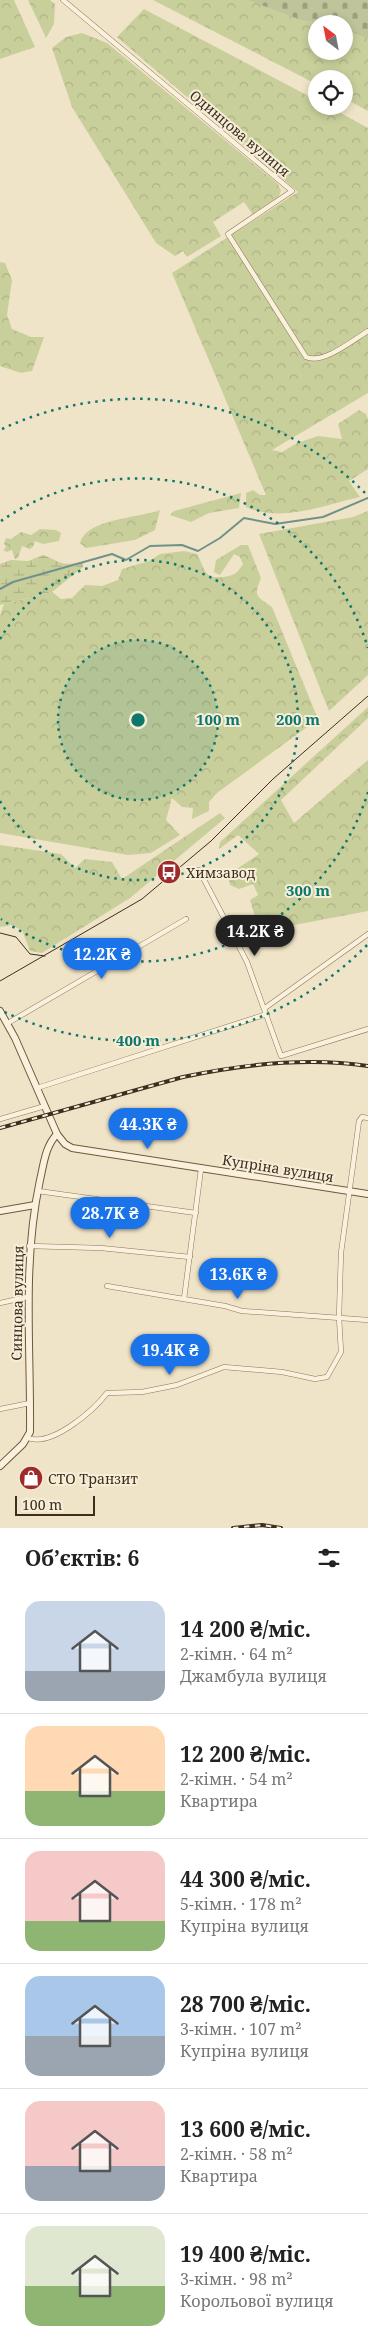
<!DOCTYPE html>
<html lang="uk">
<head>
<meta charset="utf-8">
<style>
  body { margin:0; font-family:"Noto Serif",serif; background:#f2f2f2; color:#222; height:100vh; display:flex; flex-direction:column; font-size:19px; white-space:nowrap }
  * { box-sizing:border-box; margin:0 }
  p { font-size:16px; color:#767676 }
  .icon { flex:none; width:28px; height:28px; fill:none; stroke:currentColor; stroke-width:2; stroke-linecap:round; stroke-linejoin:round }
  .map { position:relative; height:1528px; overflow:hidden }
  .side { display:flex; flex-direction:column; background:#fff; flex:1 }
  .side>* { flex:none }
  .needle { width:32px; rotate:328deg }
  .fabs { position:absolute; left:308px; top:15px; display:grid; gap:10px }
  .fabs a { display:grid; place-items:center; width:45px; height:45px; border-radius:50%; background:#fff; box-shadow:0 2px 8px #0003; font-size:25px }
  .scale { position:absolute; left:15px; bottom:12px; width:80px; box-sizing:border-box; padding-left:5px; border:2px solid #3d2e20; border-top:0; font-size:14px; line-height:18px; white-space:nowrap; color:#3d2e20; -webkit-text-stroke:4px #f7eed8; paint-order:stroke }
  .price { position:absolute; translate:-50% -42px; padding:0 11px; border-radius:18px; background:#1a73e8; color:#fff; font-size:16px; line-height:32px; filter:drop-shadow(0 1px 2px #0008) }
  .price::after { content:''; position:absolute; left:50%; top:30px; width:15px; height:11px; margin-left:-8px; background:inherit; clip-path:polygon(0 0,100% 0,50% 100%) }
  .price.selected { background:#222; color:#fff }
  ul { padding:0; list-style:none }
  li { display:flex; align-items:center; gap:15px; height:125px; padding:0 25px }
  li+li { border-top:1px solid #e0e0e0 }
  li span { display:grid; place-items:center; flex:none; width:140px; height:100px; border-radius:15px; color:#555 }
  li>.icon { margin-inline-start:auto }
  span .icon { width:60px; height:60px; fill:#fffc; stroke-width:1 }
  li b { font-size:21px }
  h2 { display:flex; justify-content:space-between; align-items:center; height:60px; padding:0 25px; font-size:21px }
  .map>svg:first-child { display:block }
  .forest { fill:url(#forest-crowns); fill-rule:evenodd }
  .wetland { fill:url(#wetland-marsh) }
  .cemetery { fill:url(#cemetery-stones) }
  .lines { fill:none; stroke-linecap:round; stroke-linejoin:round }
  .stream { stroke:#6f938a; stroke-width:2 }
  .street-casing { stroke:#8d765c; stroke-width:5.5 }
  .secondary-casing { stroke:#6f573f; stroke-width:8 }
  .street { stroke:#faf1dc; stroke-width:4.5 }
  .secondary { stroke:#faf1dc; stroke-width:6 }
  .tram { stroke:#3d2e20; stroke-width:1 }
  .rail-casing { stroke:#3d2e20; stroke-width:4 }
  .rail { stroke:#f7eed8; stroke-width:2; stroke-dasharray:5.5; stroke-linecap:butt }
  .ring { fill:none; stroke:#0f766e; stroke-width:2.5; stroke-dasharray:2.5 5 }
  .labels { text-anchor:middle; dominant-baseline:central; stroke-width:4; stroke-linejoin:round; paint-order:stroke }
  .street-label { font-size:14px; fill:#3d2e20; stroke:#f7eed8 }
  .poi-label { font-size:14px; fill:#3d2e20; stroke:#f7eed8; text-anchor:start }
  .centre { fill:#0f766e; stroke:#f7eed8; stroke-width:2.5 }
  .ring-label { font-size:15px; text-anchor:middle; font-weight:bold; fill:#0f766e; stroke:#f7eed8; stroke-width:4; stroke-linejoin:round; paint-order:stroke }
</style>
</head>
<body>
<div class="map">
<svg width="368" height="1528" viewBox="0 0 368 1528">
  <defs>
    <pattern id="forest-crowns" width="20" height="18" patternUnits="userSpaceOnUse" patternTransform="scale(1.25)"><rect width="20" height="18" fill="#c9cf9b"/><path d="M2 6a3 3 0 1 1 6 0M12 15a3 3 0 1 1 6 0" fill="none" stroke="#aeb285"/></pattern>
    <pattern id="wetland-marsh" width="20" height="14" patternUnits="userSpaceOnUse" patternTransform="scale(1.25)"><rect width="20" height="14" fill="#c9cf9b"/><path d="M1 5h8M5 5V1M11 12h8M15 12V8" fill="none" stroke="#aeb285"/></pattern>
    <pattern id="cemetery-stones" width="16" height="16" patternUnits="userSpaceOnUse" patternTransform="scale(1.25)"><rect width="16" height="16" fill="#bfc49a"/><path d="M2 7V4a2 2 0 0 1 4 0v3zM10 15v-3a2 2 0 0 1 4 0v3z" fill="#9ca07d"/></pattern>
  </defs>
  <rect width="100%" height="100%" fill="#f0e4c8"/>
  <g class="forest">
    <polygon points="0,0 14,0 35,47 0,59"/>
    <polygon points="28,0 50,0 55,4 54,24 46,38"/>
    <path d="M153,0H368V111L344,98V79H316V84ZM316,24H344V51H316Z"/>
    <path d="M144,9L316,100V106H328L368,128V393L272,450L282,452L297,443L318,436L342,439L338,424L359,410L366,414L368,419V469L349,481L360,497C324,505 282,523 246,507V493L253,490L260,495H266L172,273L298,192L117,37Z"/>
    <polygon points="82,33 107,43 278,184 281,191 278,198 253,215 244,202 213,222 221,236 187,257 183,251 175,256 156,243 72,107 52,48 66,37"/>
    <polygon points="0,262 5,263 12,280 7,315 12,329 31,337 44,337 32,371 21,373 0,366"/>
    <polygon points="241,493 239,508 209,513 191,522 170,515 174,511"/>
    <path d="M160,510L155,530L135,540L86,548L80,543C86,519 138,518 160,510Z"/>
    <polygon points="368,511 368,675 329,711 259,534 353,517"/>
    <polygon points="40,529 56,530 61,533 59,541 43,544 35,541 33,547 30,549 22,546 18,558 15,559 12,550 7,552 3,550 6,547 4,543 6,538 11,539 21,532 31,535"/>
    <path d="M241,545H248L261,578C253,597 257,596 272,607L318,719L217,793L209,802V811L192,819L193,808L182,807L172,798L166,820L180,835L151,853L128,855L0,833V615L4,604L52,592L61,599L72,598L85,585L102,586L118,580L122,569L149,561L160,554L184,551L197,554C205,569 204,580 224,577C234,575 237,574 243,564L240,557L234,554L220,575L214,572L216,560Z"/>
    <polygon points="368,707 368,718 281,800 294,823 368,760 368,911 268,930 258,926 250,900 258,895 253,884 239,889 230,885 228,875 259,854 238,835 219,849 220,842"/>
    <polygon points="220,813 225,818 130,898 42,953 30,951 22,930 11,925 0,927 0,845 61,854 75,868 85,859 112,862 122,879"/>
  </g>
  <path class="wetland" d="M43,555C64,563 59,566 83,562V567L52,592L0,605V564L11,560L28,561Z"/>
  <polygon class="cemetery" points="248,0 368,0 368,39 344,28 344,24 301,20"/>
  <g class="lines">
    <polyline class="stream" points="0,589 13,582 112,554 126,560 150,546 182,545 198,551 220,538 244,518 275,524 323,517 368,498"/>
    <g class="street-casing">
      <g id="street">
        <path d="M63,0L292,191L228,234L306,357C323,365 353,340 368,331"/>
        <polyline points="199,870 247,962 281,1056 368,1029"/>
        <polyline points="265,1008 368,934"/>
        <polyline points="8,1023 186,919"/>
        <polyline points="37,1088 267,1014"/>
        <polyline points="0,1119 45,1106"/>
        <polyline points="38,1191 196,1213"/>
        <polyline points="29,1246 101,1248 190,1257"/>
        <polyline points="107,1286 225,1306 242,1311 368,1320"/>
        <polyline points="184,1299 201,1169"/>
        <polyline points="0,1303 27,1297"/>
        <polyline points="0,1409 30,1403"/>
        <path d="M28,1438C52,1447 93,1411 107,1393L142,1392L177,1385L224,1367L282,1372L315,1379L327,1377L341,1352L339,1317L341,1253L359,1121L362,1117L368,1118"/>
      </g>
    </g>
    <g class="secondary-casing">
      <g id="secondary">
        <polyline points="0,1011 15,1038 57,1134 65,1144 72,1148 368,1194"/>
        <polyline points="0,1211 35,1205"/>
        <path d="M0,1466L23,1444L30,1432C31,1346 22,1264 40,1180C44,1163 45,1147 57,1134"/>
      </g>
    </g>
    <use href="#street" class="street"/>
    <use href="#secondary" class="secondary"/>
    <g class="tram">
      <polyline points="0,933 16,937 30,954 45,956"/>
      <polyline points="0,981 142,899 211,841 273,779 368,696"/>
    </g>
    <g class="rail-casing">
      <g id="rail">
        <path d="M0,1128L183,1077C244,1064 306,1057 368,1066"/>
        <polyline points="233,1528 262,1525 281,1528"/>
      </g>
    </g>
    <use href="#rail" class="rail"/>
  </g>
  <circle cx="138" cy="720" r="80" fill="#0f766e" fill-opacity=".12"/>
  <g class="ring">
    <circle cx="138" cy="720" r="80"/>
    <path d="M0 639A160 160 0 1 1 0 801"/>
    <path d="M368 792A241 241 0 0 1 1 919M1 521A241 241 0 0 1 368 648"/>
    <path d="M367 945A321 321 0 0 1 2 1011M2 429A321 321 0 0 1 367 495"/>
  </g>
  <defs>
    <g id="bus-disc" transform="scale(1.25)"><circle r="9.5" fill="#9e2a2b" stroke="#f7eed8"/><path d="M-5-6H5V4H4V6H2V4H-2V6H-4V4H-5ZM-3.5-4V0h7V-4ZM-3.5 1.2v1.5H-2V1.2ZM2 1.2v1.5H3.5V1.2Z" fill="#fff"/></g>
    <g id="shop-disc" transform="scale(1.25)"><circle r="9.5" fill="#9e2a2b" stroke="#f7eed8"/><path d="M-5-2.5h2.3a2.7 3.5 0 0 1 5.4 0H5L5.5 6h-11ZM-1.5-2.5h3a1.5 2.3 0 0 0-3 0Z" fill="#fff"/></g>
  </defs>
  <g fill-rule="evenodd">
    <use href="#bus-disc" x="169" y="872"/>
    <use href="#shop-disc" x="31" y="1478"/>
  </g>
  <g class="labels">
    <g class="street-label">
      <text transform="translate(240 133) rotate(40)">Одинцова вулиця</text>
      <text transform="translate(278 1168) rotate(9)">Купріна вулиця</text>
      <text transform="translate(17 1303) rotate(-89)">Синцова вулиця</text>
    </g>
    <g class="poi-label">
      <text x="186" y="872">Химзавод</text>
      <text x="48" y="1478">СТО Транзит</text>
    </g>
  </g>
  <circle cx="138" cy="720" r="8" class="centre"/>
  <g class="ring-label">
    <text x="218" y="725">100 m</text>
    <text x="298" y="725">200 m</text>
    <text x="308" y="896">300 m</text>
    <text x="138" y="1046">400 m</text>
  </g>
</svg>
<div class="fabs">
<a><svg class="needle" viewBox="-14 -14 28 28"><path d="M0-13l5 13h-10z" fill="#e53935"/><path d="M0 13l5-13h-10z" fill="#767676"/></svg></a>
<a><svg class="icon" aria-label="locate" viewBox="0 0 24 24"><circle cx="12" cy="12" r="6"/><path d="M12 2v4M12 18v4M2 12h4M18 12h4"/></svg></a>
</div>
<div class="scale">100 m</div>
<b class="price selected" style="left:255px;top:957px">14.2K ₴</b>
<b class="price" style="left:102px;top:980px">12.2K ₴</b>
<b class="price" style="left:148px;top:1150px">44.3K ₴</b>
<b class="price" style="left:110px;top:1239px">28.7K ₴</b>
<b class="price" style="left:238px;top:1300px">13.6K ₴</b>
<b class="price" style="left:170px;top:1376px">19.4K ₴</b>
</div>
<section class="side">
<h2>Об’єктів: 6<svg class="icon" aria-label="filters" viewBox="0 0 24 24"><path d="M4 7h16M4 17h16"/><circle cx="9" cy="7" r="2"/><circle cx="15" cy="17" r="2"/></svg></h2>
<ul>
<li><span style="background:linear-gradient(#c9d6e8 70%,#9aa5b1 0)"><svg class="icon" aria-label="home" viewBox="0 0 24 24"><path d="M3 11l9-7 9 7M6 9v11h12V9"/></svg></span><div><b>14 200 ₴/міс.</b><p>2-кімн. · 64 m²</p><p>Джамбула вулиця</p></div></li>
<li><span style="background:linear-gradient(#ffd9b3 65%,#8fb573 0)"><svg class="icon" aria-label="home" viewBox="0 0 24 24"><path d="M3 11l9-7 9 7M6 9v11h12V9"/></svg></span><div><b>12 200 ₴/міс.</b><p>2-кімн. · 54 m²</p><p>Квартира</p></div></li>
<li><span style="background:linear-gradient(#f6c9c9 70%,#8fb573 0)"><svg class="icon" aria-label="home" viewBox="0 0 24 24"><path d="M3 11l9-7 9 7M6 9v11h12V9"/></svg></span><div><b>44 300 ₴/міс.</b><p>5-кімн. · 178 m²</p><p>Купріна вулиця</p></div></li>
<li><span style="background:linear-gradient(#a9c7e8 60%,#9aa5b1 0)"><svg class="icon" aria-label="home" viewBox="0 0 24 24"><path d="M3 11l9-7 9 7M6 9v11h12V9"/></svg></span><div><b>28 700 ₴/міс.</b><p>3-кімн. · 107 m²</p><p>Купріна вулиця</p></div></li>
<li><span style="background:linear-gradient(#f6c9c9 65%,#9aa5b1 0)"><svg class="icon" aria-label="home" viewBox="0 0 24 24"><path d="M3 11l9-7 9 7M6 9v11h12V9"/></svg></span><div><b>13 600 ₴/міс.</b><p>2-кімн. · 58 m²</p><p>Квартира</p></div></li>
<li><span style="background:linear-gradient(#dfe7d0 60%,#8fb573 0)"><svg class="icon" aria-label="home" viewBox="0 0 24 24"><path d="M3 11l9-7 9 7M6 9v11h12V9"/></svg></span><div><b>19 400 ₴/міс.</b><p>3-кімн. · 98 m²</p><p>Корольової вулиця</p></div></li>
</ul>
</section>
</body>
</html>
